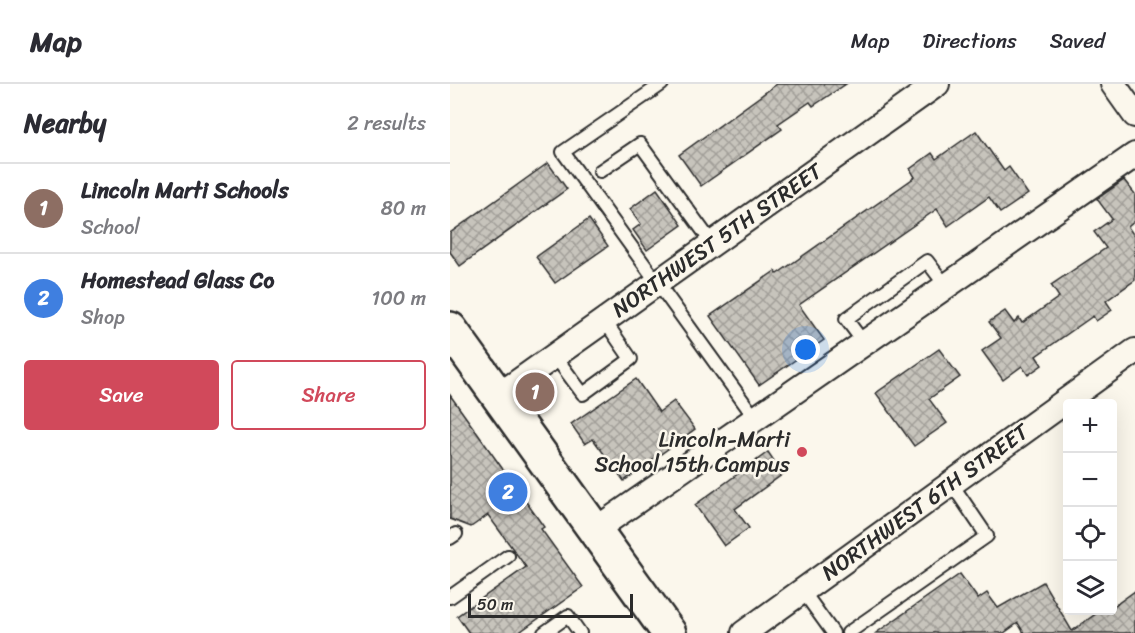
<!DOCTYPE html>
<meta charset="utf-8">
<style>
body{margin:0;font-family:Sriracha,sans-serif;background:#f2f2f3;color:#2b2b33}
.controls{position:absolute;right:18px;bottom:18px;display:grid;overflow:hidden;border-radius:6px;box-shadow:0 6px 24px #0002}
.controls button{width:54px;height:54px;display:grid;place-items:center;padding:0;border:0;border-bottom:2px solid #e1e1e2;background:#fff;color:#2b2b33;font:30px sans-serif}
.scale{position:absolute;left:18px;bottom:15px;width:165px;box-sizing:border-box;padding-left:6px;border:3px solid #2b2b2b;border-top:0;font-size:16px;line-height:21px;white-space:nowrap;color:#2b2b2b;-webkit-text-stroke:4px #fbf7ec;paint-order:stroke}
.you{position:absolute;left:356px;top:266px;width:21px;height:21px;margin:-15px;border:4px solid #fff;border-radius:50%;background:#1a73e8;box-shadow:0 0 0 9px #1a73e833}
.badge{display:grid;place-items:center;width:39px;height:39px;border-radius:50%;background:#d1495b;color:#fff;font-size:20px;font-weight:700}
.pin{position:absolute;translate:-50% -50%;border:3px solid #fff;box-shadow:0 2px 6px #0006}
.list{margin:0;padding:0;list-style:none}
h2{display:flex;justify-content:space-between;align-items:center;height:78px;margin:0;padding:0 24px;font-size:26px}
h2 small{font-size:20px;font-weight:400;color:#7c7c81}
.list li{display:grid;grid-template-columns:39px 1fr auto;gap:18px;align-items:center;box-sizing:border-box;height:90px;padding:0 24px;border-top:2px solid #e1e1e2}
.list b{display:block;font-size:22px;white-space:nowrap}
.list p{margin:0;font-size:20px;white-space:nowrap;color:#7c7c81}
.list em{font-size:20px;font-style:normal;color:#7c7c81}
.actions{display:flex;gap:12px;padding:18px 24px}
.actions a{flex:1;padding:14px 0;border:2px solid #d1495b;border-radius:6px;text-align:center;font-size:21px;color:#d1495b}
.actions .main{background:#d1495b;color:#fff}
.icon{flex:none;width:33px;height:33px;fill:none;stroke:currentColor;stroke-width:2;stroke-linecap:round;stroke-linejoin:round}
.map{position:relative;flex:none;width:685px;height:549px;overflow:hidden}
header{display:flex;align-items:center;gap:36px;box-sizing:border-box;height:84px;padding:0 30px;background:#fff;border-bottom:2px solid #e1e1e2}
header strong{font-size:28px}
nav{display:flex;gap:33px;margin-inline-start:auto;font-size:21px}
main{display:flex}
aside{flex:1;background:#fff}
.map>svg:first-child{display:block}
.building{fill:url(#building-cross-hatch);stroke:#2b2b2b;stroke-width:1.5}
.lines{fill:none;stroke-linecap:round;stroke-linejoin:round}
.service-casing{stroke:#2b2b2b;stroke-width:16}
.minor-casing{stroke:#2b2b2b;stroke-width:28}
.secondary-casing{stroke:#2b2b2b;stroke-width:38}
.service{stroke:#fbf7ec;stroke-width:12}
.minor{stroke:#fbf7ec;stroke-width:24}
.secondary{stroke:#fbf7ec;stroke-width:33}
.poi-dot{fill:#d1495b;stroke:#fbf7ec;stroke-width:2}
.labels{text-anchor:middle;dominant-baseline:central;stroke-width:5;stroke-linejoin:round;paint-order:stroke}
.street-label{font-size:22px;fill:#2b2b2b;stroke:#fbf7ec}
.poi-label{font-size:22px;fill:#2b2b2b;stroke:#fbf7ec;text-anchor:end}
</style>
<header>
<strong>Map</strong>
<nav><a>Map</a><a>Directions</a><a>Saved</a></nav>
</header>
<main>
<aside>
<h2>Nearby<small>2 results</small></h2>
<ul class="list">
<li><span class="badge" style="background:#8d6e63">1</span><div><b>Lincoln Marti Schools</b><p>School</p></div><em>80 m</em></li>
<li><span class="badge" style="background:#3f7fe0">2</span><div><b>Homestead Glass Co</b><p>Shop</p></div><em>100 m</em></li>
</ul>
<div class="actions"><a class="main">Save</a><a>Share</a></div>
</aside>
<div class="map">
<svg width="685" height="549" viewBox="0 0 685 549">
<defs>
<pattern id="building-cross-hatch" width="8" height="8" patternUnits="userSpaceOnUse" patternTransform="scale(1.5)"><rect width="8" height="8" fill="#c7c4bc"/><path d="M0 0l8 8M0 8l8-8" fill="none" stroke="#a29f99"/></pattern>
</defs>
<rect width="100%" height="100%" fill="#fbf7ec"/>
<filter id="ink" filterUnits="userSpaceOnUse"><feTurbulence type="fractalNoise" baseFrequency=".0167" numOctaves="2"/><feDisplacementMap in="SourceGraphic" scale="12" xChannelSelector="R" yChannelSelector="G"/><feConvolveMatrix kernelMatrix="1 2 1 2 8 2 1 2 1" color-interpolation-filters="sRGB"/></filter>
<g filter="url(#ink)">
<!-- building -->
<g class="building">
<polygon points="327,0 396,0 363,22 360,18 328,40 332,45 251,102 229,71"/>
<polygon points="526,47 554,87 559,83 578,110 550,129 539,113 498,142 487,125 349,221 374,256 309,301 260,232 325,187 327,190 465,93 460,85 482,69 486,75"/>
<polygon points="98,79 117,105 10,182 0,168 0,149"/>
<polygon points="674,96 685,110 685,137 678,143 685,153 685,196 656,217 662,226 646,237 643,232 586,272 592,281 578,291 572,282 553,296 532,267 551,254 539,238 555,227 564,239 569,234 572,239 609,213 601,201 656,164 644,148 662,135 647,115"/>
<polygon points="207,105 232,141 197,166 183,146 191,140 180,125"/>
<polygon points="139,135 158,162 105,199 86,173"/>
<polygon points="489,265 510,293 479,315 497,339 464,362 426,309"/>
<polygon points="186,295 209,328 224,317 245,345 174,397 143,355 135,360 121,340"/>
<polygon points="0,311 94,443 91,445 133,503 68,549 19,549 7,532 76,483 38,431 21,443 0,435"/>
<polygon points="318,368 333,390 285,425 299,444 274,462 245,421"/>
<polygon points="510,490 528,515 537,509 548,524 593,498 622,547 651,526 663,526 663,519 664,522 685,507 685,549 574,549 568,539 554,549 426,549"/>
</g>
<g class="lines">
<!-- service casing -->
<g class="service-casing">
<g id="service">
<polyline points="212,0 113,68 305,334"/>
<polyline points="150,87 190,60 262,159"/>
<polyline points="414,259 396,235 477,177 496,202"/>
<polyline points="104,271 133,310 181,275 154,236"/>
<polyline points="0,454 6,450"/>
<polyline points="352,506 383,549"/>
<polyline points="0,513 58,472"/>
<polyline points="94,549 118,532 130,549"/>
<polyline points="398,549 537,452 501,399"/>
</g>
</g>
<!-- minor casing -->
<g class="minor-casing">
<g id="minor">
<polyline points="663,0 685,31"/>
<polyline points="48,312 487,0"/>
<polyline points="145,446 685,71"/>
<polyline points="294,549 685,267"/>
</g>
</g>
<!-- secondary casing -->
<g class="secondary-casing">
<polyline id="secondary" points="0,245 219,549"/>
</g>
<!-- service -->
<use href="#service" class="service"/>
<!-- minor -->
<use href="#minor" class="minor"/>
<!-- secondary -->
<use href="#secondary" class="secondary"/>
</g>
</g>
<!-- markers -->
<circle class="poi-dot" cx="352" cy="368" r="6"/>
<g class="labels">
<!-- street labels -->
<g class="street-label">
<text transform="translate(267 156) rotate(-35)">NORTHWEST 5TH STREET</text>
<text transform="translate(475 418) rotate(-36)">NORTHWEST 6TH STREET</text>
</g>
<!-- poi labels -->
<g class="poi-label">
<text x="340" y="355">Lincoln-Marti<tspan x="340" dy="25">School 15th Campus</tspan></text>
</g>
</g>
</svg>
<div class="controls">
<button>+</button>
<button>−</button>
<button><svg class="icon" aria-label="locate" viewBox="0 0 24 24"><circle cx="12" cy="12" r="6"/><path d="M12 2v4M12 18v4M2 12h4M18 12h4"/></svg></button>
<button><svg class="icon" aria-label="layers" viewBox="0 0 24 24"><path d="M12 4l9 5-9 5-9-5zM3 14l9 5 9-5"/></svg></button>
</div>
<div class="scale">50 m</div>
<div class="you"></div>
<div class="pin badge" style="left:85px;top:308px;background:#8d6e63">1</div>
<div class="pin badge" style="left:58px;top:408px;background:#3f7fe0">2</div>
</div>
</main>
